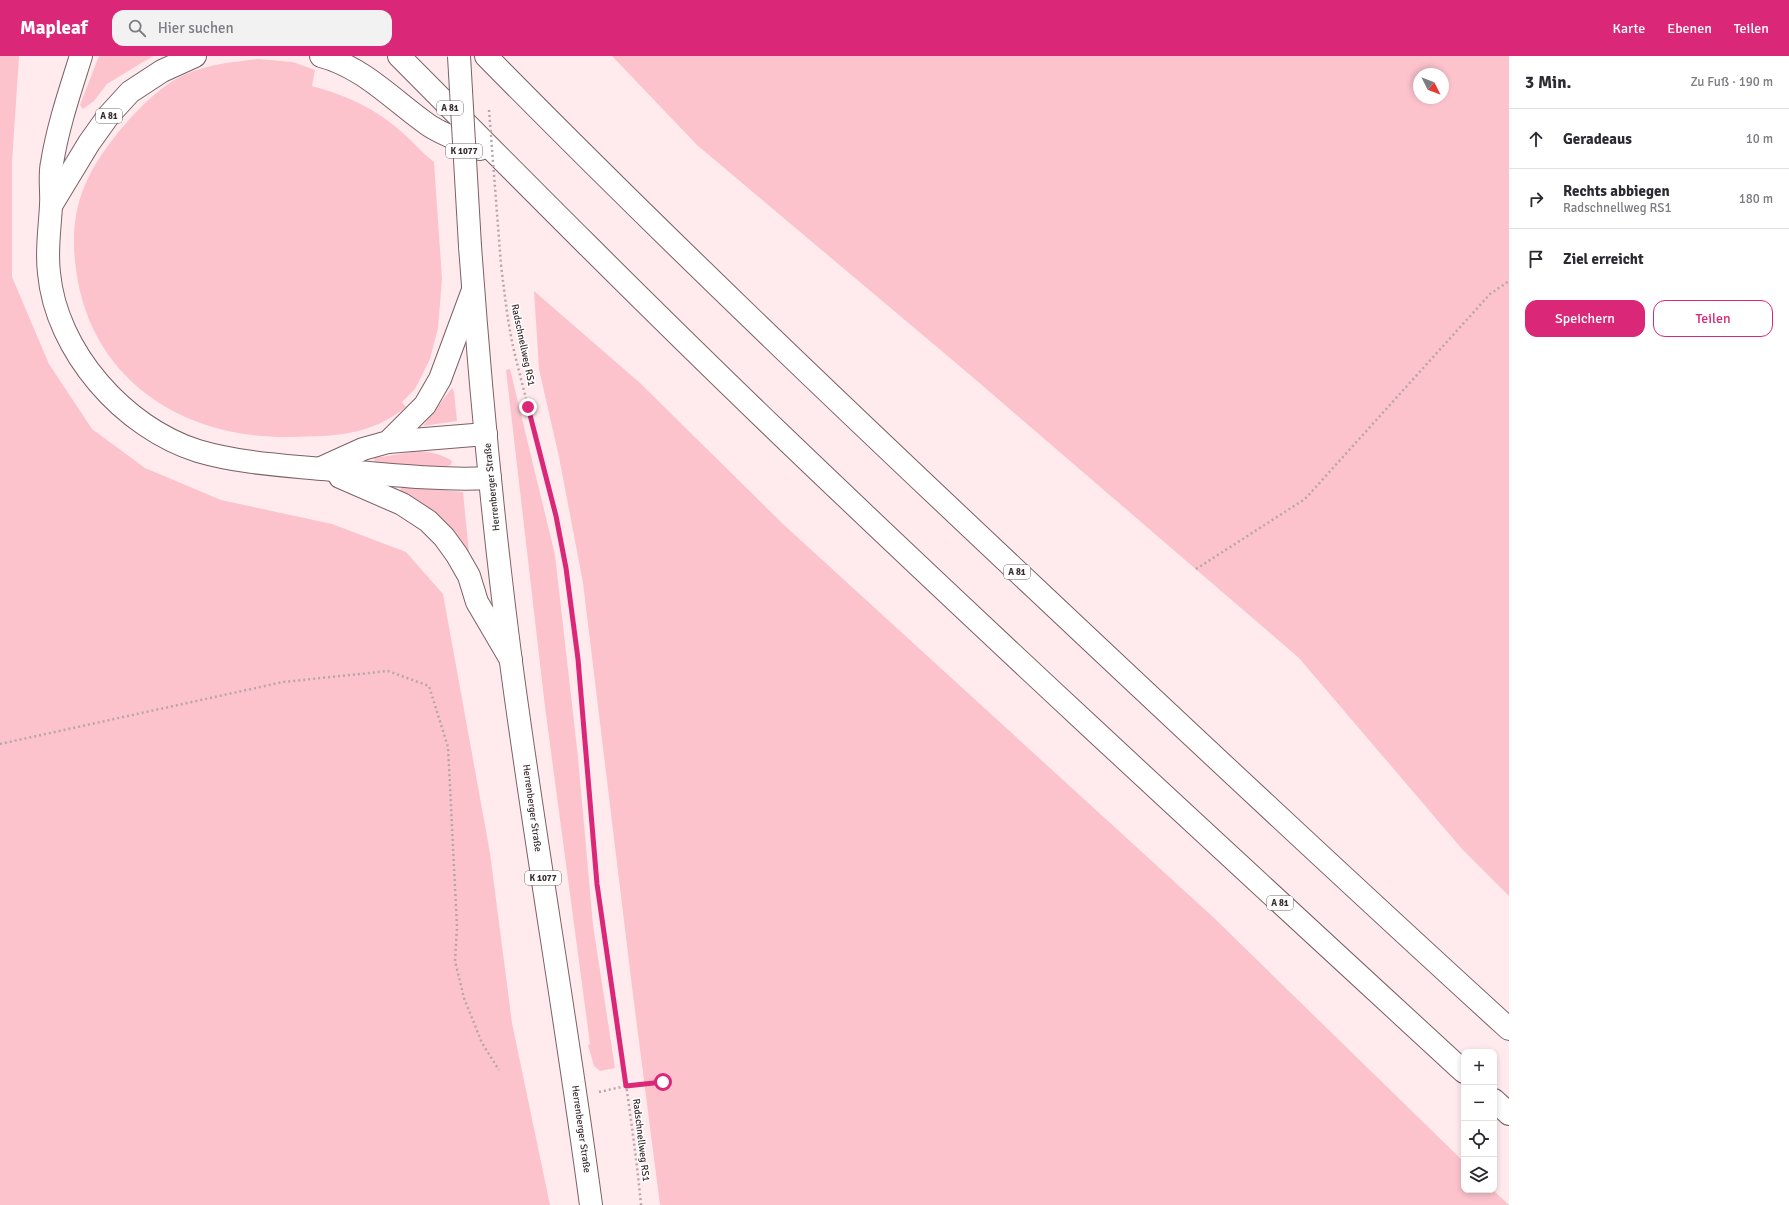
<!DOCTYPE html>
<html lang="de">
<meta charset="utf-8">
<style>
body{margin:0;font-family:Signika,sans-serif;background:#f2f2f3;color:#2b2b33}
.controls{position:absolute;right:12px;bottom:12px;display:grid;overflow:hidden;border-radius:8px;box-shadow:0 2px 6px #0003}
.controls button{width:36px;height:36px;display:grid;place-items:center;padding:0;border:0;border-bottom:1px solid #e1e1e2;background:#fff;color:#2b2b33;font:20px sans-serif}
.compass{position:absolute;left:1413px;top:12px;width:36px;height:36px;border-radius:50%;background:#fff;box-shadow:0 2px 6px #0003;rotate:132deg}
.stop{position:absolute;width:12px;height:12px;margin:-9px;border:3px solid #db2777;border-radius:50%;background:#fff}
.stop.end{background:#db2777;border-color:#fff;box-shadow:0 1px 4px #0008}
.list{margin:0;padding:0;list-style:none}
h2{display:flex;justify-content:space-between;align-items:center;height:52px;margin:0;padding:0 16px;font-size:17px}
h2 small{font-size:13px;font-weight:400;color:#7c7c81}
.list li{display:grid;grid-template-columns:26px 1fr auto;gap:12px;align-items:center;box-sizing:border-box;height:60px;padding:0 16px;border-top:1px solid #e1e1e2}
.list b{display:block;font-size:15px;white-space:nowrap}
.list p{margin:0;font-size:13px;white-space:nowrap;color:#7c7c81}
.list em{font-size:13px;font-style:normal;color:#7c7c81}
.actions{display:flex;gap:8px;padding:12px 16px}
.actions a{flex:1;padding:9px 0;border:1px solid #db2777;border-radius:12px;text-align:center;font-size:14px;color:#db2777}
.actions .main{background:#db2777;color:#fff}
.icon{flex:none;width:22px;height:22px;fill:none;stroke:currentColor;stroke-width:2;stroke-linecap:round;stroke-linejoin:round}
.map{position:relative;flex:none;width:1509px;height:1149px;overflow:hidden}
header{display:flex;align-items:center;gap:24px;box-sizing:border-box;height:56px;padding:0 20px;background:#db2777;color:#fff}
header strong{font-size:19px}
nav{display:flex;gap:22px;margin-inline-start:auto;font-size:14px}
.search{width:280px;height:36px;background:#f2f2f3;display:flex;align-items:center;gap:10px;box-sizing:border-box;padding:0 14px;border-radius:12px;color:#7c7c81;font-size:15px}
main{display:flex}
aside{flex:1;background:#fff}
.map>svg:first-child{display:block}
.green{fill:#fcc3cd;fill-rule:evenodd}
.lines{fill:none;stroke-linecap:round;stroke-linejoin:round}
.primary-casing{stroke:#7b6064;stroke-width:24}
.highway-casing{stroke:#7b6064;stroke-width:24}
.path{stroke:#b7a6a9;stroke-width:2.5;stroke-dasharray:2 3;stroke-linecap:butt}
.primary{stroke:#fff;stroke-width:22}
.highway{stroke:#fff;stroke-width:22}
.primary-bridge-casing{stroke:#7b6064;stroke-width:24;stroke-linecap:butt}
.path-bridge{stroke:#b7a6a9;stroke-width:2.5;stroke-dasharray:2 3;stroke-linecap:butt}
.primary-bridge{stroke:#fff;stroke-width:22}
.route{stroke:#db2777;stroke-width:5}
.labels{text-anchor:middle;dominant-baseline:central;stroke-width:3;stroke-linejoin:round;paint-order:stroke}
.shield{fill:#fff;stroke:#746b6d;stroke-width:1}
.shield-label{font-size:9px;font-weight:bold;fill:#382c2e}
.street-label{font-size:10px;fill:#382c2e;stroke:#fff}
</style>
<header>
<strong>Mapleaf</strong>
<div class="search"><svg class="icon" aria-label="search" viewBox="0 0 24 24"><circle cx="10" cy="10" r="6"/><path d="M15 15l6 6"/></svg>Hier suchen</div>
<nav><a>Karte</a><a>Ebenen</a><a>Teilen</a></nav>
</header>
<main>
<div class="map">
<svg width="1509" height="1149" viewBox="0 0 1509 1149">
<rect width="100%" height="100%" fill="#ffebee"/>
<!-- green -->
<g class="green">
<polygon points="0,0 19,0 12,107 12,221 49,308 92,373 145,412 221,444 332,468 406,496 443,538 490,797 512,967 550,1149 0,1149"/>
<polygon points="99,0 153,0 107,28 94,45 83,53 80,49"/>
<path d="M 612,0 L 1509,0 L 1509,840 L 1462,793 L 1299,602 L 969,318 L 697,89 ZM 1419,18 L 1443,18 L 1443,42 L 1419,42 Z"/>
<path d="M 258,3 L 293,6 L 315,14 L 312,30 C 344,39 371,50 397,72 C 410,82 421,96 434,106 L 442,223 L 438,272 L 430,303 L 415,333 L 402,346 L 406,351 C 370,380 335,380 291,381 C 189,383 98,330 78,226 C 67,165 78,126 117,78 C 135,56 159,30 186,18 C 210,8 233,6 258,3 Z"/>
<polygon points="534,235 640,327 784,469 1213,861 1464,1106 1464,1134 1493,1134 1509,1149 660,1149 633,939 583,527 559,401 539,313"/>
<polygon points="510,313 555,499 578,701 593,869 615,1012 600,1015 594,1010 588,989 590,988 545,651 506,314"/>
<polygon points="452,332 454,336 457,365 423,370"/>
<path d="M 419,395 C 431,396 441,398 452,405 L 451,409 L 439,413 L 375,409 L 374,402 Z"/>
<polygon points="405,430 463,436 469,497 400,435 401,432"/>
</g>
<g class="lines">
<!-- primary casing -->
<g class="primary-casing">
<path id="primary" d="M 470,190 C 480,329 493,468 511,606 C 535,787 567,968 591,1149"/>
</g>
<!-- highway casing -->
<g class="highway-casing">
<g id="highway">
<path d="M 81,0 C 70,35 58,70 52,107 C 49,120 52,135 51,149 C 50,172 46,194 49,217 C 56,295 124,372 198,395 C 239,407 280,409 322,413 C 378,417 434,425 490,422"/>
<path d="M 321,0 C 363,11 393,44 427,68 C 442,79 463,85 480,93"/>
<path d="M 399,0 C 524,126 649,252 777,375 C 1003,592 1234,804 1464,1016"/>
<path d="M 486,0 C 665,182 850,358 1036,533 C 1193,681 1350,828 1509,973"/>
<polyline points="52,148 89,87 109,59 130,36 162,15 195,0"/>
<polyline points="388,386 486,378"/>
<polyline points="321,412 363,393 388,386 425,349 440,323 473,234"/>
<polyline points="340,421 402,448 428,465 444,481 457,499 469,520 477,546 511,604"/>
<polyline points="1494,1044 1509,1058"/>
</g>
</g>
<!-- path -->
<g class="path">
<path d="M 501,209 C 505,240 508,272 516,303 C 533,373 555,441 566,513 C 582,618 585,725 598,831 C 610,938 631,1043 641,1149"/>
<polyline points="1196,513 1305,443 1490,238 1509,225"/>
<polyline points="0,688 283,626 388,615 429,630 448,691 457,871 455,905 464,942 482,987 499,1014"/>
<polyline points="599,1036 626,1030 663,1026"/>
</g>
<!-- primary -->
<use href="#primary" class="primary"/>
<!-- highway -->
<use href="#highway" class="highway"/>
<!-- primary-bridge casing -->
<g class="primary-bridge-casing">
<polyline id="primary-bridge" points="459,0 470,190"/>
</g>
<!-- path-bridge -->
<polyline class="path-bridge" points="489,54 501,209"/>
<!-- primary-bridge -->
<use href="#primary-bridge" class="primary-bridge"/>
</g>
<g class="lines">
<!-- route -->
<polyline class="route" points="528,351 556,460 566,512 578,603 597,828 626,1030 663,1026"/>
</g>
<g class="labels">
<!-- shield labels -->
<g class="shield">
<rect x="437" y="45" width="26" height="14" rx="3"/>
<rect x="96" y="53" width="26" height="14" rx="3"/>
<rect x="446" y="88" width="36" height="14" rx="3"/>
<rect x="1004" y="509" width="26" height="14" rx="3"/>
<rect x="525" y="815" width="36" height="14" rx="3"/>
<rect x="1267" y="840" width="26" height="14" rx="3"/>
</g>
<g class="shield-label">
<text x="450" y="52">A 81</text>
<text x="109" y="60">A 81</text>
<text x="464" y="95">K 1077</text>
<text x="1017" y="516">A 81</text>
<text x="543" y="822">K 1077</text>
<text x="1280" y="847">A 81</text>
</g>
<!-- street labels -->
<g class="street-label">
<text transform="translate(523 289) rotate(78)">Radschnellweg RS1</text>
<text transform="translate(492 431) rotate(-96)">Herrenberger Straße</text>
<text transform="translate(532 752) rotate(82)">Herrenberger Straße</text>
<text transform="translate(581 1073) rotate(82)">Herrenberger Straße</text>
<text transform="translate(641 1084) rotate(83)">Radschnellweg RS1</text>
</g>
</g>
</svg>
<div class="controls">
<button>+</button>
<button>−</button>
<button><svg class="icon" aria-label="locate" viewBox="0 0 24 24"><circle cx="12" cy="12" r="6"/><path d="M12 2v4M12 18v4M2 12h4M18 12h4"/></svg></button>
<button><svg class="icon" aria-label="layers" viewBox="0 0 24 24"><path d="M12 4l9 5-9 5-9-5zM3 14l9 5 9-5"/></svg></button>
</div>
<svg class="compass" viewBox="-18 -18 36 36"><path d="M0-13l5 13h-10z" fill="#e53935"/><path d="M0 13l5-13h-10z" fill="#7c7c81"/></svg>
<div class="stop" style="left:663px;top:1026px"></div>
<div class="stop end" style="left:528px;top:351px"></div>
</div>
<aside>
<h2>3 Min.<small>Zu Fuß · 190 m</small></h2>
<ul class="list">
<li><svg class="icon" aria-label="ahead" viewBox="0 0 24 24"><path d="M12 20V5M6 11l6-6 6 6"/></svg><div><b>Geradeaus</b></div><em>10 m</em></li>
<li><svg class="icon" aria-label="right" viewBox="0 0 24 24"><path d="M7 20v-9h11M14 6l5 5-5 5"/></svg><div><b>Rechts abbiegen</b><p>Radschnellweg RS1</p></div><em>180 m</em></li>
<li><svg class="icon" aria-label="arrive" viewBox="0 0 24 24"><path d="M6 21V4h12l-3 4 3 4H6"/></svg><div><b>Ziel erreicht</b></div></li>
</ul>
<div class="actions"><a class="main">Speichern</a><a>Teilen</a></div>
</aside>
</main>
